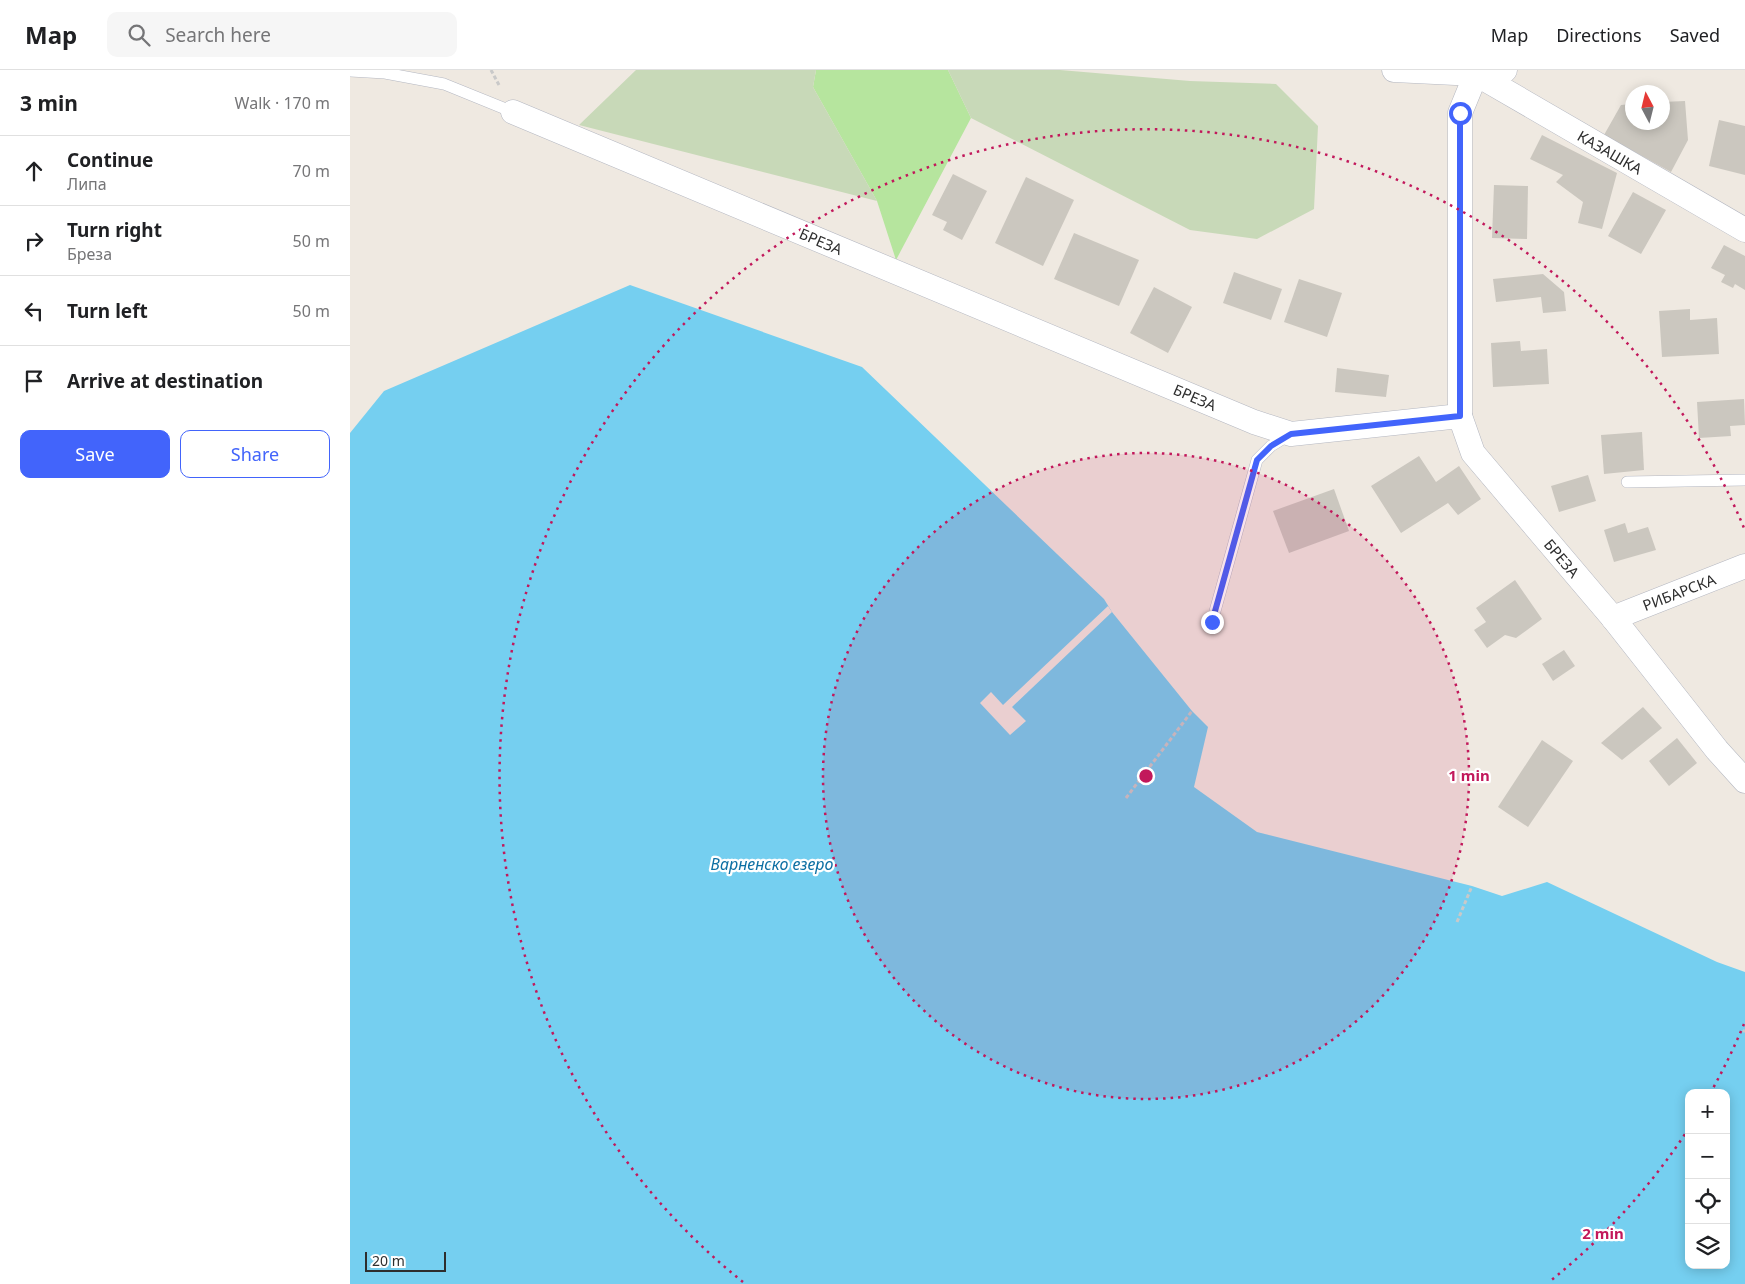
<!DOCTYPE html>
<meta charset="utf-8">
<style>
body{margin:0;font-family:"Noto Sans",sans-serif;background:#f6f6f6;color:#202124}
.controls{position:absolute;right:15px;bottom:15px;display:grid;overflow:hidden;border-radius:10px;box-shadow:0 2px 12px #0003}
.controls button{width:45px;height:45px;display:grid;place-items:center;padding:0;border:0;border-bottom:1px solid #e0e0e0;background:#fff;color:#202124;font:25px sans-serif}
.compass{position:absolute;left:1275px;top:15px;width:45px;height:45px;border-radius:50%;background:#fff;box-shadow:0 2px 12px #0003;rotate:353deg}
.scale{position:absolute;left:15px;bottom:12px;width:81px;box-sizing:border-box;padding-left:5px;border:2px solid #2e2e2e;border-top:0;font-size:14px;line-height:18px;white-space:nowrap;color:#2e2e2e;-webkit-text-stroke:4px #fff;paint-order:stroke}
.stop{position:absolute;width:15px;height:15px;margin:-11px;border:4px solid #4264fb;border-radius:50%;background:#fff}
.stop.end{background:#4264fb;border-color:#fff;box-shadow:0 1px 5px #0008}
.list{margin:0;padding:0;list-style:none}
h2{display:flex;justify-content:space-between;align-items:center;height:65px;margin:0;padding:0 20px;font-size:21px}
h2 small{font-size:16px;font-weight:400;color:#757577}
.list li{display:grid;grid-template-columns:32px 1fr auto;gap:15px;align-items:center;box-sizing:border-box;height:70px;padding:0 20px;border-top:1px solid #e0e0e0}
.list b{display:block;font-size:19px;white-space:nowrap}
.list p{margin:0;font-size:16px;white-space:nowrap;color:#757577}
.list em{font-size:16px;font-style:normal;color:#757577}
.actions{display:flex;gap:10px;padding:15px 20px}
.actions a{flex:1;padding:11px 0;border:1px solid #4264fb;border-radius:10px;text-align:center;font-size:18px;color:#4264fb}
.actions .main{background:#4264fb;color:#fff}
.icon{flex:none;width:28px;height:28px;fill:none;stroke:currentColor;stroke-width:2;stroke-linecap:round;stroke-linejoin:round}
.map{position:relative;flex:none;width:1395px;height:1214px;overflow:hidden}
header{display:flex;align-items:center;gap:30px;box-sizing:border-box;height:70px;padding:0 25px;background:#fff;border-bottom:1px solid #e0e0e0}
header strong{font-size:24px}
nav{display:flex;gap:28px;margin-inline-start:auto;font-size:18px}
.search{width:350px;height:45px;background:#f6f6f6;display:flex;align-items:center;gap:12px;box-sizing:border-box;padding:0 18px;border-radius:10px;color:#757577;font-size:19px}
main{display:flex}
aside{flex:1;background:#fff}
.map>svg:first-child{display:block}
.green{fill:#b6e59e}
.cemetery{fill:#c8d9b8}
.water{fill:#75cff0;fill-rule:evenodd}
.pier{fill:#efe9e1}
.building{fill:#cbc7bf}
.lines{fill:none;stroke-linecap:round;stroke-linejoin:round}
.lane-casing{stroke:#b4b7c1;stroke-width:12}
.street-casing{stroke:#b4b7c1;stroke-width:25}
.path{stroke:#c9c9c9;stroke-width:3;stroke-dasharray:4 2.5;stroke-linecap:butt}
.lane{stroke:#fff;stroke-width:11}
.street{stroke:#fff;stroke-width:24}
.route{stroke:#4264fb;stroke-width:6}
.ring{fill:none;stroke:#c2185b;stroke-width:2.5;stroke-dasharray:2.5 5}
.labels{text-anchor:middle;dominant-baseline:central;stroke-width:4.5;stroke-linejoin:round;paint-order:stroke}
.street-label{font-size:15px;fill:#2e2e2e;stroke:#fff}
.water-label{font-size:16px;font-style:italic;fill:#0d6fa3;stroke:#fff}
.centre{fill:#c2185b;stroke:#fff;stroke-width:2.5}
.ring-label{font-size:15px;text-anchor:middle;font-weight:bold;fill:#c2185b;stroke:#fff;stroke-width:4.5;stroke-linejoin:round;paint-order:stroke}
</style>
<header>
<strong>Map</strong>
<div class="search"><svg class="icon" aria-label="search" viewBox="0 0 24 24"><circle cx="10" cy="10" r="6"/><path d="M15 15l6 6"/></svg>Search here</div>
<nav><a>Map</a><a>Directions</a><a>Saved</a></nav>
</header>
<main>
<aside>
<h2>3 min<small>Walk · 170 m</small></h2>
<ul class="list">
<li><svg class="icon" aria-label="ahead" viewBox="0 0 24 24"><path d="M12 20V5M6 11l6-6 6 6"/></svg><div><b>Continue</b><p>Липа</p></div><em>70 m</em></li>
<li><svg class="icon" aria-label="right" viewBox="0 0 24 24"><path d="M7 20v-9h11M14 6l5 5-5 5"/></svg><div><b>Turn right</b><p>Бреза</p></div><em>50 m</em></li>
<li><svg class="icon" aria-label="left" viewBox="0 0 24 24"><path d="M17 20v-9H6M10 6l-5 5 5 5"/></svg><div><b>Turn left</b></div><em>50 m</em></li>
<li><svg class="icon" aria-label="arrive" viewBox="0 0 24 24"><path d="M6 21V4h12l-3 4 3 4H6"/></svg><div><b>Arrive at destination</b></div></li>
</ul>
<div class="actions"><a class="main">Save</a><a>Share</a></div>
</aside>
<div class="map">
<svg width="1395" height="1214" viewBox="0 0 1395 1214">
<rect width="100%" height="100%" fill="#efe9e1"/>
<!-- green -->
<polygon class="green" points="466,0 598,0 621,48 546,190 527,131 463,17"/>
<!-- cemetery -->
<g class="cemetery">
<polygon points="286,0 466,0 463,17 527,131 229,55"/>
<polygon points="598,0 710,0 840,11 926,14 968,56 964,139 907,169 840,160 621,48"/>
</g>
<!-- water -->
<path class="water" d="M 280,215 L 512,297 L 754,529 L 762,542 L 842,641 L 858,657 L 844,717 L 907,762 L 1122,816 L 1152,826 L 1197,812 L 1367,892 L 1395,902 L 1395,1214 L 0,1214 L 0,363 L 34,321 ZM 1339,1023 L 1376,1023 L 1376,1195 L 1339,1195 Z"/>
<!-- pier -->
<polygon class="pier" points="758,536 762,542 662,637 676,651 660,665 630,633 641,622 653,635"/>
<!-- building -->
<g class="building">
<polygon points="1335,31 1338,70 1321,102 1254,65 1271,35 1282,34 1282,52 1312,52 1312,32"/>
<polygon points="1369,50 1395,56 1395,105 1359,96"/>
<polygon points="1192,65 1267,103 1252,159 1228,153 1233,132 1206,112 1213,105 1180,89"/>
<polygon points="603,104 637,121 612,170 593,160 597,152 582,145"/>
<polygon points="676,107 724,130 693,196 645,173"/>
<polygon points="1144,115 1178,116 1177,169 1142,168"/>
<polygon points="1283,122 1316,140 1291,184 1258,166"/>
<polygon points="724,163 789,190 769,236 704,209"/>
<polygon points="1374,175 1395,186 1395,220 1385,214 1383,218 1371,212 1375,205 1361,198"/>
<polygon points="884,202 932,219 921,250 873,233"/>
<polygon points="1193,204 1214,222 1216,241 1193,243 1191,227 1146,232 1143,209"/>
<polygon points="949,209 992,223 977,267 934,252"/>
<polygon points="804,217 842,237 818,283 780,263"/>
<polygon points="1340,239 1340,250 1367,248 1369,284 1312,287 1309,241"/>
<polygon points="1170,271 1171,281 1197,279 1199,314 1143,317 1141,273"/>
<polygon points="987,298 1039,305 1036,327 985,322"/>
<polygon points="1394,329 1395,355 1380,356 1381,366 1349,368 1347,332"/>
<polygon points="1292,362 1294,400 1254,404 1251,365"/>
<polygon points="1069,386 1086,412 1109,396 1131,429 1108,445 1098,433 1051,463 1021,416"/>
<polygon points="1238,405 1246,431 1209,442 1201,416"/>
<polygon points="984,419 999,461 939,483 923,441"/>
<polygon points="1275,453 1278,463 1298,457 1306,480 1264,492 1254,460"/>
<polygon points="1165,510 1192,549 1166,568 1155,565 1137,578 1124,560 1136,552 1126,538"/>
<polygon points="1214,580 1225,596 1203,611 1192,594"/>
<polygon points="1293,637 1312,658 1272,690 1251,673"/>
<polygon points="1327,668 1347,693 1319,716 1299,691"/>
<polygon points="1192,670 1223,691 1178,757 1148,737"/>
</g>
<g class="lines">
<!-- lane casing -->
<g class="lane-casing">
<g id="lane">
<polyline points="0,1 35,3 94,14 163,42"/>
<polyline points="1277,412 1395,410"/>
<polyline points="862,552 907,390 921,376 939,365"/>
</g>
</g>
<!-- street casing -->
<g class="street-casing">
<g id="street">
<polyline points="1044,0 1126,4 1155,0"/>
<polyline points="163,42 904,352 941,364 1110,346 1123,383 1263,548 1367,680 1395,711"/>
<polyline points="1110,346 1110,43 1126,4 1395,160"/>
<polyline points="1263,548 1395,496"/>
</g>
</g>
<!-- path -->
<g class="path">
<polyline points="141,0 149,15"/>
<polyline points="776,728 842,641"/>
<polyline points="1107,852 1122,816"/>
<polyline points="1393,962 1395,960"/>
</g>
<!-- lane -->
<use href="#lane" class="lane"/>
<!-- street -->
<use href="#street" class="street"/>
</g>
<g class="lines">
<!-- route -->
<polyline class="route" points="862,552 907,390 921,376 941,364 1110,346 1110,43"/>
</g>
<!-- distance rings -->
<circle cx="796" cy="706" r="323" fill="#c2185b" fill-opacity=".12"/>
<g class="ring">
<circle cx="796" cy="706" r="323"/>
<path d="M1394 954A647 647 0 0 1 1362 1020M1339 1058A647 647 0 0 1 1199 1212M393 1212A647 647 0 1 1 1394 458"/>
</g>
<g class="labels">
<!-- street labels -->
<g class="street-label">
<text transform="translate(1260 82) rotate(30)">КАЗАШКА</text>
<text transform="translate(471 171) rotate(23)">БРЕЗА</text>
<text transform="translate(845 327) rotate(23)">БРЕЗА</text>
<text transform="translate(1212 488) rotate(50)">БРЕЗА</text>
<text transform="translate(1329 522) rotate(-21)">РИБАРСКА</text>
</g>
<!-- water labels -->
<g class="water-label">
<text x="422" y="794">Варненско езеро</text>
</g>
</g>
<circle cx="796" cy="706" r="8" class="centre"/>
<g class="ring-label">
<text x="1119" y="711">1 min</text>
<text x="1253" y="1169">2 min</text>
</g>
</svg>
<div class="controls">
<button>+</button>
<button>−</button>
<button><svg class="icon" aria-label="locate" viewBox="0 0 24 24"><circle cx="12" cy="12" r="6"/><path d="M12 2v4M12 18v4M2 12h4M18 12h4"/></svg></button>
<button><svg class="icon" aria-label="layers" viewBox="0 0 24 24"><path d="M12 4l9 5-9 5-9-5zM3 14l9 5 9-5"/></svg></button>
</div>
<svg class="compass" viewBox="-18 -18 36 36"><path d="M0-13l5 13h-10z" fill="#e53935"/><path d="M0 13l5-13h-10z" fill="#757577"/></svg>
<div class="scale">20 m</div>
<div class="stop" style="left:1110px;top:43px"></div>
<div class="stop end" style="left:862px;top:552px"></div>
</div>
</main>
